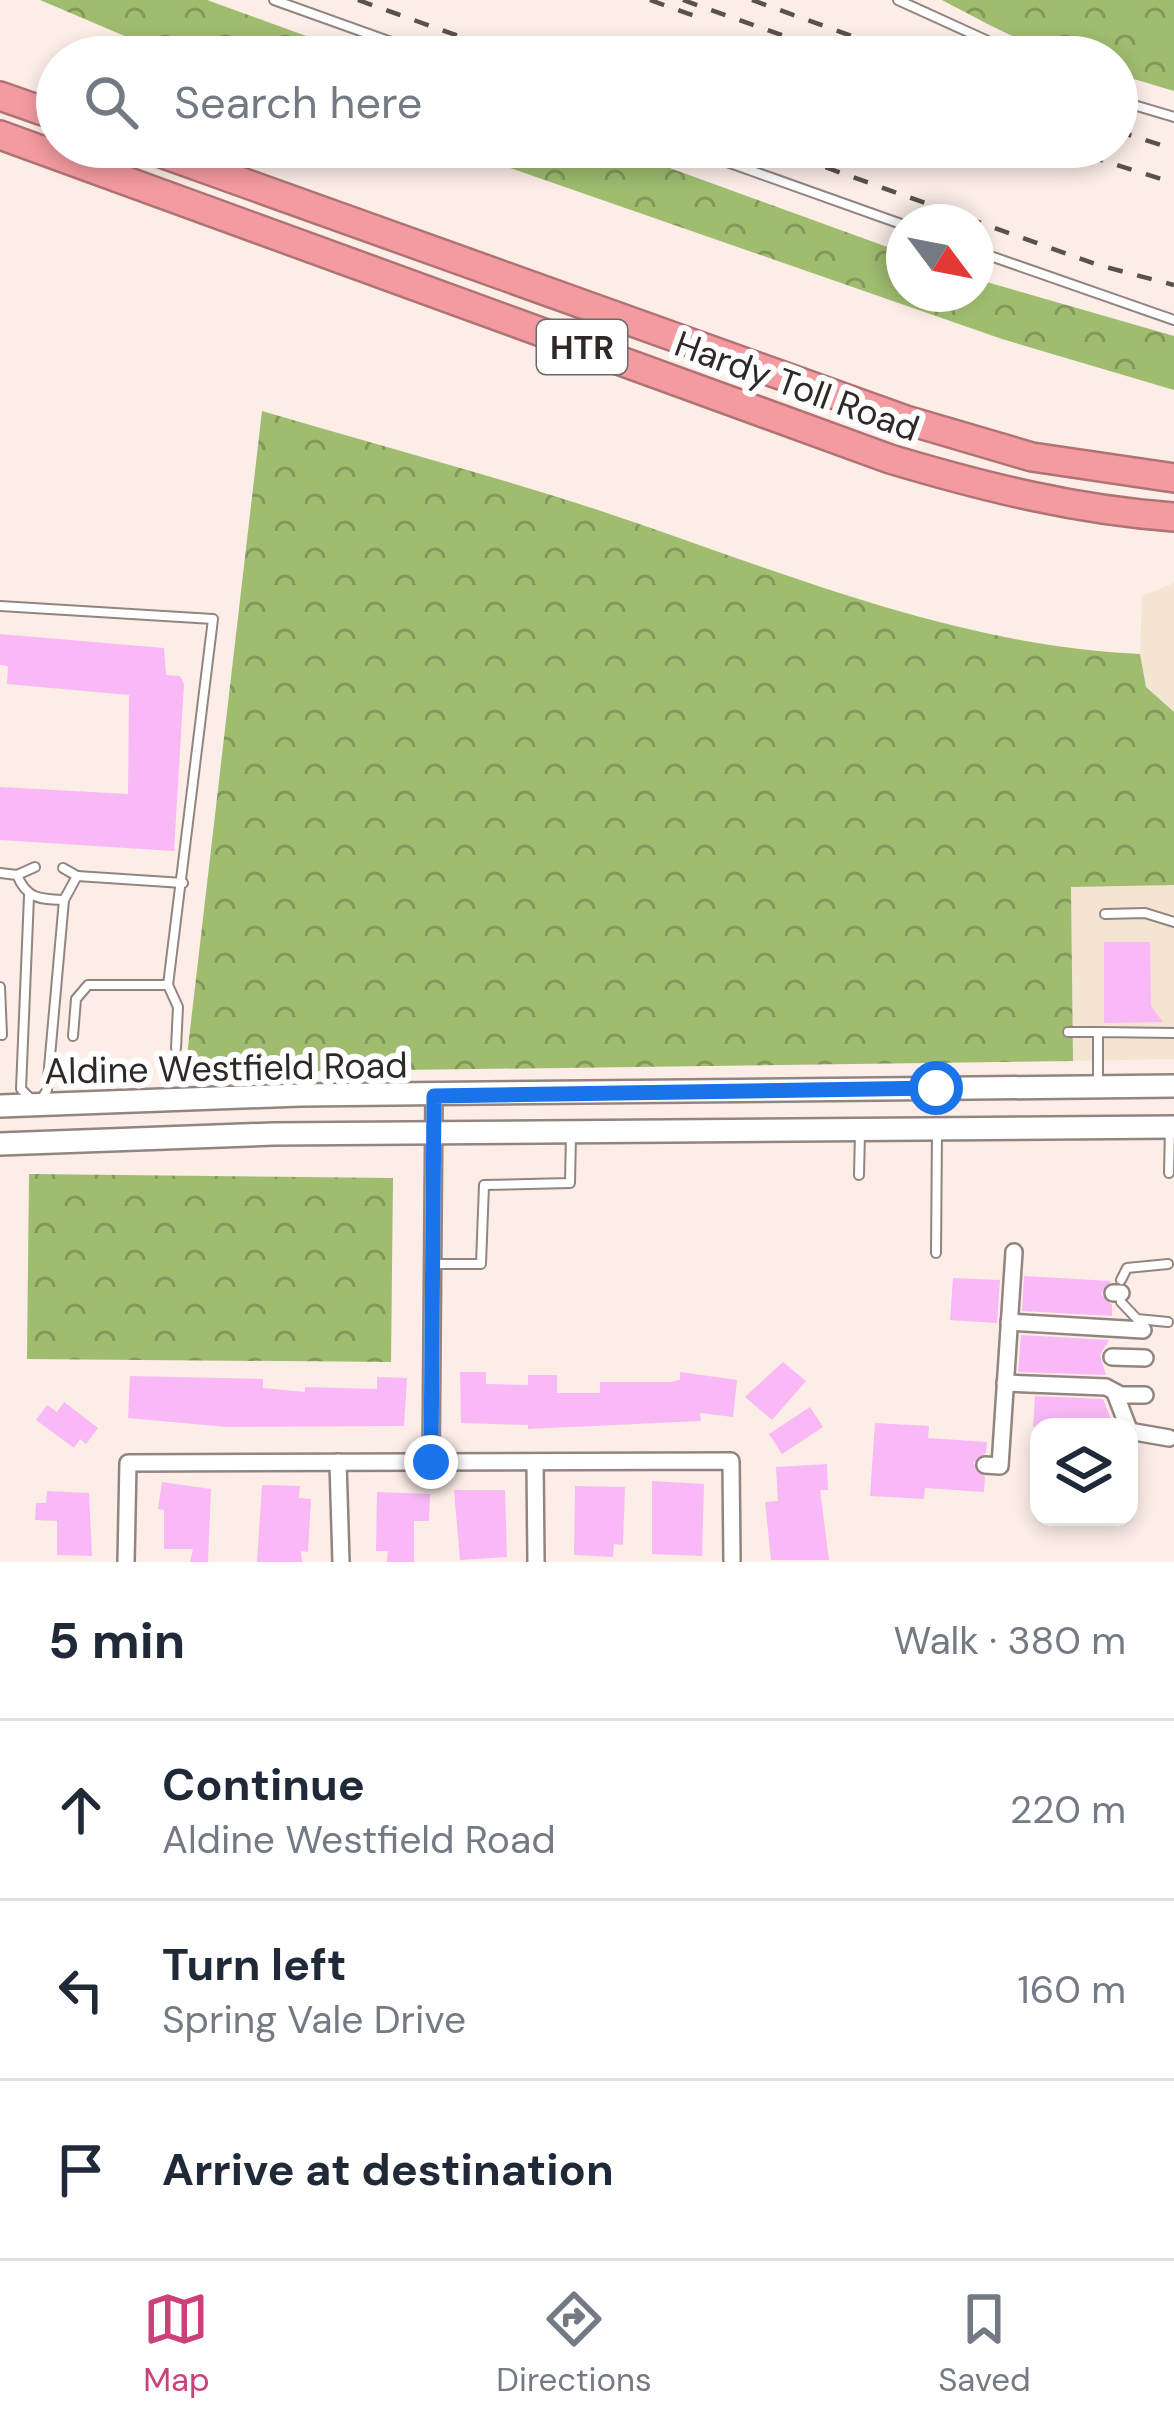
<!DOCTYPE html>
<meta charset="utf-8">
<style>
body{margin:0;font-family:"DM Sans",sans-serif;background:#f6f6f7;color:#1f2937}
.controls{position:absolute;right:36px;bottom:36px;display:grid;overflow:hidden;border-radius:24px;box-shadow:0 6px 18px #0003}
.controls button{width:108px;height:108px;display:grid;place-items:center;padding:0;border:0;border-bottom:3px solid #e0e1e3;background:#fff;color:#1f2937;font:60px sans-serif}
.compass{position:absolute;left:886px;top:204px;width:108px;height:108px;border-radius:50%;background:#fff;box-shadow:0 6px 18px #0003;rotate:122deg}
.stop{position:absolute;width:36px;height:36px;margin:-27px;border:9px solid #1a73e8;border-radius:50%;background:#fff}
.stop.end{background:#1a73e8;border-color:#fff;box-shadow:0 3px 12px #0008}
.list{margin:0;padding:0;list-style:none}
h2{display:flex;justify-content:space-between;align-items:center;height:156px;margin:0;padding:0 48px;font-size:51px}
h2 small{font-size:39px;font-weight:400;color:#747a83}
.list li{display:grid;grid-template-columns:78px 1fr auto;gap:36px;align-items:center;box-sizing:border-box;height:180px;padding:0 48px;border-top:3px solid #e0e1e3}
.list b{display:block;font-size:45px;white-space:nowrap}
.list p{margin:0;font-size:39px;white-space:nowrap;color:#747a83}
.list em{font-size:39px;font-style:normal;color:#747a83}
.icon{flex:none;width:66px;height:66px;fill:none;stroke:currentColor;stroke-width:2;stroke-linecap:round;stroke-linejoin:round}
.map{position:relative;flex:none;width:1174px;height:1562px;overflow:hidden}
.search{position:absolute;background:#fff;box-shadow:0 6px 18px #0003;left:36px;right:36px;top:36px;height:132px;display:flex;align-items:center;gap:30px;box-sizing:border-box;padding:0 42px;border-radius:66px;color:#747a83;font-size:45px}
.sheet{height:696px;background:#fff}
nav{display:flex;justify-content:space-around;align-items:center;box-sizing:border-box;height:168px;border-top:3px solid #e0e1e3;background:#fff;font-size:33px;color:#747a83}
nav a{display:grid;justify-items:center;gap:6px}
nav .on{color:#cb417a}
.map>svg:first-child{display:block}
.commercial{fill:#f4e4d2}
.forest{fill:url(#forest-crowns)}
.building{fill:#f8b9f6}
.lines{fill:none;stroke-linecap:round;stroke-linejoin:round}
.lane-casing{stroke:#928580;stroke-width:12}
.street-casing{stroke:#928580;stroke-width:20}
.secondary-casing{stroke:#928580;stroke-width:26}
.highway-casing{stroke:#af7376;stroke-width:32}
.lane{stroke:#fff;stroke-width:8}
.street{stroke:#fff;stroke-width:15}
.secondary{stroke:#fff;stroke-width:21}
.highway{stroke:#f49ba0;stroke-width:27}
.rail{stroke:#58514e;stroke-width:4.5;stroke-dasharray:15 15;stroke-linecap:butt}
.route{stroke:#1a73e8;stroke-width:15}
.labels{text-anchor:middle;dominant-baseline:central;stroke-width:12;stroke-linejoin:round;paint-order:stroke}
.shield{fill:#fefefe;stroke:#6c6968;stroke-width:3}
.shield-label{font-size:33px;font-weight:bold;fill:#2e2927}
.street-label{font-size:36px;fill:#2e2927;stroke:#fefefe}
</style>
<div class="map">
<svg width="1174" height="1562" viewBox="0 0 1174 1562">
<defs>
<pattern id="forest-crowns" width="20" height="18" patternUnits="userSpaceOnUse" patternTransform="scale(3)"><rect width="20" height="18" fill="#9fbc6f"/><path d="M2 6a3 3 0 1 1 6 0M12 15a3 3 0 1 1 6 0" fill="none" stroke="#82995b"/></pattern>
</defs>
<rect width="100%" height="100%" fill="#fcede7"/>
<!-- commercial -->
<g class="commercial">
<polygon points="1174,583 1174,712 1146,687 1140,654 1142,596"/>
<polygon points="1174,885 1174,1059 1073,1061 1071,887"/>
</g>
<!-- forest -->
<g class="forest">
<polygon points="40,0 207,0 364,57 174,57"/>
<path d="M 942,0 L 1174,0 L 1174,91 L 1117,74 L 1117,57 C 1041,57 1007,34 942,0 Z"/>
<polygon points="450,147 612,147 904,253 904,294 976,294 976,279 1174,336 1174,390 1002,339"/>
<path d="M 262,411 C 373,444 485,473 595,509 C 773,568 951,646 1140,654 L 1146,687 L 1174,712 L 1174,885 L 1071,887 L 1073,1061 L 185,1073 Z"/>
<polygon points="29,1174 393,1178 391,1362 27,1359"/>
</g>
<!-- building -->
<g class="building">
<polygon points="0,634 164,648 166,675 180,676 184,684 174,851 0,840 0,787 128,794 129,695 7,684 8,666 0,665"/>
<polygon points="1104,942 1150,942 1151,1006 1163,1022 1104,1023"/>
<polygon points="1024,1276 1111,1281 1101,1294 1112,1305 1112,1316 1022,1311"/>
<polygon points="953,1278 1000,1280 997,1323 950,1320"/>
<polygon points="1021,1335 1109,1340 1100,1355 1106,1375 1018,1372"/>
<polygon points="783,1362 806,1381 772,1420 745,1397"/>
<polygon points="460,1372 486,1372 486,1384 528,1385 528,1375 557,1375 557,1393 600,1393 600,1382 670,1382 680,1380 680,1372 737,1380 733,1417 700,1413 701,1421 528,1429 528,1425 461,1423"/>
<polygon points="130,1376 263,1379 263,1388 305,1392 305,1387 377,1389 377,1377 407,1378 404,1426 227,1427 128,1418"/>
<polygon points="1035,1396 1103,1399 1114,1427 1033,1427"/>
<polygon points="64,1402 98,1428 86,1444 80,1439 74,1448 36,1420 47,1405 57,1412"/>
<polygon points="810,1407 823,1427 782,1454 769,1434"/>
<polygon points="875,1423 929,1426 928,1438 987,1442 986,1453 973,1463 985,1477 984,1492 925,1488 924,1499 870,1496"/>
<polygon points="827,1464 828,1490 820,1490 829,1560 771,1560 765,1502 778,1501 776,1467"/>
<polygon points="652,1481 704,1484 702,1556 652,1554"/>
<polygon points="162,1482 211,1489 208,1562 190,1562 193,1549 164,1549 164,1510 158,1509"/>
<polygon points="262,1485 300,1486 299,1498 311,1499 308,1552 301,1551 302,1562 257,1562"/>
<polygon points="575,1486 625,1487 623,1545 614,1544 613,1557 574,1555"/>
<polygon points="454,1490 505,1490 507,1557 460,1560"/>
<polygon points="47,1491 89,1493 92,1556 57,1555 57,1521 35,1520 36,1503 46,1503"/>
<polygon points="377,1492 430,1494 429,1521 414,1521 414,1562 387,1562 388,1551 376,1551"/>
</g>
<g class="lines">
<!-- lane casing -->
<g class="lane-casing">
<g id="lane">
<polyline points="274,0 433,57"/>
<polyline points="898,0 1023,57"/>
<polyline points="1117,100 1174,117"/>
<polyline points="685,147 904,225"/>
<polyline points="976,251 1174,320"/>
<polyline points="0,606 213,619 168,985 178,1007 176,1048"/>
<path d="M 35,867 L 17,875 C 27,899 39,899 64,900 L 77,876 L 63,868"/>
<polyline points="0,873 17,875"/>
<polyline points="77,876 183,883"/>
<polyline points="29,896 21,1089 31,1099"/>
<polyline points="1105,914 1145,913 1174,922"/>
<polyline points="0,987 2,1035"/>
<polyline points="1068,1032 1098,1032"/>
<polyline points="73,1036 76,999 88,985 168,985"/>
<polyline points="1098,1085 1098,1032 1174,1033"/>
<polyline points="41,1100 47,1090 64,900"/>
<polyline points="1169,1173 1170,1129"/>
<polyline points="859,1175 860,1132"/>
<polyline points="936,1253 937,1130"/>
<polyline points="435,1264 481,1264 484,1185 570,1183 571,1134"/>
<polyline points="1121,1280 1127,1268 1168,1264"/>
<polyline points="1121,1302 1137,1319 1168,1322"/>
</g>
</g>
<!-- street casing -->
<g class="street-casing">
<g id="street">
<polyline points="1113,1293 1121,1293"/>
<polyline points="1009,1322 1143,1330"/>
<polyline points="1112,1357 1145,1358"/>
<polyline points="1005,1383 1106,1387 1121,1395 1145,1395"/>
<polyline points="1115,1393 1128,1427"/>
<polyline points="1129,1431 1169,1438"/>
<polyline points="338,1462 341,1562"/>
<polyline points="431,1462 434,1096"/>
<polyline points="535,1462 536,1562"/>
<polyline points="985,1465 1000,1466 1014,1252"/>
<polyline points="126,1562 128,1463 731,1461 732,1562"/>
</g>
</g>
<!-- secondary casing -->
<g class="secondary-casing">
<g id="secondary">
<polyline points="0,1106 300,1095 1174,1086"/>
<polyline points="0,1144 273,1134 1174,1127"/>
</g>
</g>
<!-- highway casing -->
<g class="highway-casing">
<g id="highway">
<polyline points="0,96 57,116"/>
<path d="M 0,135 L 890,459 C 984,487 1076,510 1174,517"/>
<polyline points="144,147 906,420 1032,457 1174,478"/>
</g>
</g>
<!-- lane -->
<use href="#lane" class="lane"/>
<!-- street -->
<use href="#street" class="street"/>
<!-- secondary -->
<use href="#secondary" class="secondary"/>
<!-- highway -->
<use href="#highway" class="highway"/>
<!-- rail -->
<g class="rail">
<polyline points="358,0 517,57"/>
<polyline points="650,0 695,16"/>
<polyline points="683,0 843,57"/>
<polyline points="752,0 910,57"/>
<polyline points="1117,131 1174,149"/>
<polyline points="769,147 1098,265 1174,285"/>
<polyline points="1060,147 1174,183"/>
</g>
</g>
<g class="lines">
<!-- route -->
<polyline class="route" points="431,1462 434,1096 936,1088"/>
</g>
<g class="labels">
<!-- shield labels -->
<rect class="shield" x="537" y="320" width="90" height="54" rx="9"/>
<g class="shield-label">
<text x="582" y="347">HTR</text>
</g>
<!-- street labels -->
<g class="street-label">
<text transform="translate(797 386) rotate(20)">Hardy Toll Road</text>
<text transform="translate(226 1068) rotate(-1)">Aldine Westfield Road</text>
</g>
</g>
</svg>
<div class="controls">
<button><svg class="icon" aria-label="layers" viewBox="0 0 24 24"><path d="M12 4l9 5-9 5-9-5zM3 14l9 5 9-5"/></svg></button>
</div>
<svg class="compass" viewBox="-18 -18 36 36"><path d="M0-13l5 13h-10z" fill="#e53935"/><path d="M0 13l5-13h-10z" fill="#747a83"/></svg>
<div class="stop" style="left:936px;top:1088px"></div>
<div class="stop end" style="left:431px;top:1462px"></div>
<div class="search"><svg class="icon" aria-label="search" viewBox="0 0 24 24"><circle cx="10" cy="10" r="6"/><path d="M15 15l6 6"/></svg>Search here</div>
</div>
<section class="sheet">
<h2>5 min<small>Walk · 380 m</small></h2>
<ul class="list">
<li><svg class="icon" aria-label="ahead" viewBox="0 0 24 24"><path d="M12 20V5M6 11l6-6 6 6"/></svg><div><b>Continue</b><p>Aldine Westfield Road</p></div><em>220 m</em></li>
<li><svg class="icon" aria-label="left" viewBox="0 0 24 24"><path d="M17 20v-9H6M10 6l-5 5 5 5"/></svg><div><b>Turn left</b><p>Spring Vale Drive</p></div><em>160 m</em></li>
<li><svg class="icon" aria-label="arrive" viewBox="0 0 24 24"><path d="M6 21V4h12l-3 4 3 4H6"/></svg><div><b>Arrive at destination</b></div></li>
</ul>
</section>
<nav>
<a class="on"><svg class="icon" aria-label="map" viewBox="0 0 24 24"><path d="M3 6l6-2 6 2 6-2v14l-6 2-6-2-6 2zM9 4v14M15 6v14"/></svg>Map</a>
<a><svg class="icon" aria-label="directions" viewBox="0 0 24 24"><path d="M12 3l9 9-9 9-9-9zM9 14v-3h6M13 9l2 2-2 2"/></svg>Directions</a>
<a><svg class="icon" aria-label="saved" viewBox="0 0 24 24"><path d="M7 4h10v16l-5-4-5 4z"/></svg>Saved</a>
</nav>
